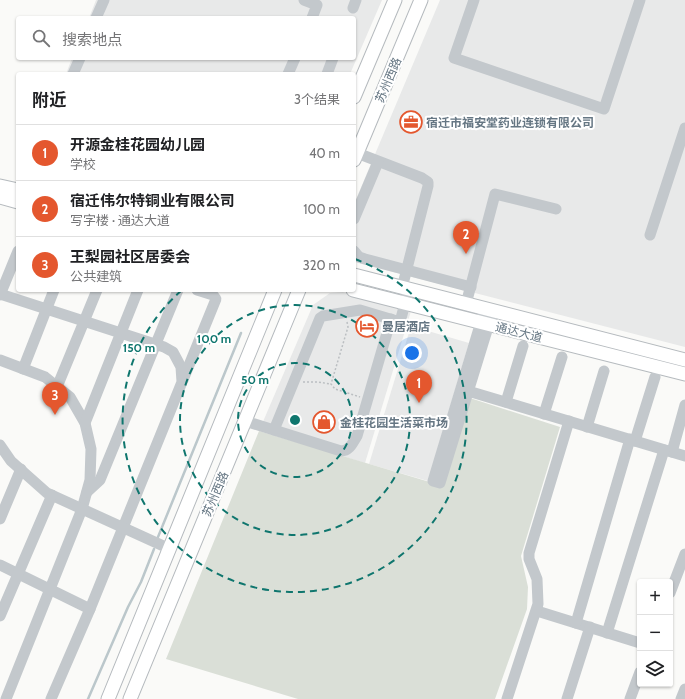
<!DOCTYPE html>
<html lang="zh">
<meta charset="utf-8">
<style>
body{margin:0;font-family:Cabin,"Noto Sans SC",sans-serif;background:#f6f6f6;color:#202124}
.controls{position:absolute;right:12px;bottom:12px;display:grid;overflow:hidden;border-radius:4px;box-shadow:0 1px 3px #0004}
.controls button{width:36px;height:36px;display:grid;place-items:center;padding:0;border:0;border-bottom:1px solid #e0e0e0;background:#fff;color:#202124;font:20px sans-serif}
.you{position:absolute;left:412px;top:353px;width:14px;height:14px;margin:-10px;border:3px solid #fff;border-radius:50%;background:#1a73e8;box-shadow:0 0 0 6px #1a73e833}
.badge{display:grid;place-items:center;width:26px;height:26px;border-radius:50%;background:#e4572e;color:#fff;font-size:13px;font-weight:700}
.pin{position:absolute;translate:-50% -33px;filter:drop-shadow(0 1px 2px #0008)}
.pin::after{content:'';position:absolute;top:21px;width:14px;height:12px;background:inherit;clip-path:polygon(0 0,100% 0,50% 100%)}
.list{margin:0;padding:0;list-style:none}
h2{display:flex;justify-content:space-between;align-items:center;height:52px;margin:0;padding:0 16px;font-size:17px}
h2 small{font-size:13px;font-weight:400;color:#757577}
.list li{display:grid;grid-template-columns:26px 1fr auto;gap:12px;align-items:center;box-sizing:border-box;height:56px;padding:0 16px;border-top:1px solid #e0e0e0}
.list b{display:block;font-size:15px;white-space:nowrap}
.list p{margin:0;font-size:13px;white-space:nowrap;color:#757577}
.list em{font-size:13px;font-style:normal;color:#757577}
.icon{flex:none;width:22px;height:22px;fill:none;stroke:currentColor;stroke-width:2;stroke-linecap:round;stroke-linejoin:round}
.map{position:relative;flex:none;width:685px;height:699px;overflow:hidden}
.search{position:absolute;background:#fff;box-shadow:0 1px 3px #0004;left:16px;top:16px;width:340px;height:44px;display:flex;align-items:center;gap:10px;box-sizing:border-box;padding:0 14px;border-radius:4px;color:#757577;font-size:15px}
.panel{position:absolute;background:#fff;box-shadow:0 1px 3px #0004;left:16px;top:72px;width:340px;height:220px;border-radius:4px}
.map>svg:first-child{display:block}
.built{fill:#e8e9e9}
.green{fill:#dadfd7}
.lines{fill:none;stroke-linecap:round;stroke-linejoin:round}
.stream{stroke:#bbc7cb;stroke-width:2.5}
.major-casing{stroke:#b5babe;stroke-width:15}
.path{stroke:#bbbfc2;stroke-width:1.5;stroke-dasharray:2 2;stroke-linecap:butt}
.minor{stroke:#c3c8cc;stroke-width:11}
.major{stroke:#fff;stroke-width:13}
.ring{fill:none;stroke:#0f766e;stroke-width:2;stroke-dasharray:7 5}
.labels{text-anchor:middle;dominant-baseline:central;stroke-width:4;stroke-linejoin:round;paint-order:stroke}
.street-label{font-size:12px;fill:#657683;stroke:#fff}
.poi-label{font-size:12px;font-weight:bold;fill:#657683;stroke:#fff;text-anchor:start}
.centre{fill:#0f766e;stroke:#fff;stroke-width:2}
.ring-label{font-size:12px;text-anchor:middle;font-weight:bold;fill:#0f766e;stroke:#fff;stroke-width:4;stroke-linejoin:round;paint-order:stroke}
</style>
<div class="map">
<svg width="685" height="699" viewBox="0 0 685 699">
<rect width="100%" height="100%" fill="#fafaf8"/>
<!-- built -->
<g class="built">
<polygon points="96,0 382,0 350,74 66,74 72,58 354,58 354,18 89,18"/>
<polygon points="440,0 685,0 685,347 354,262 354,204"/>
<polygon points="343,292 411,311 365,463 259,431 313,305 330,293"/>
<polygon points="411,326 469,343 428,481 369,464"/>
</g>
<!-- green -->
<polygon class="green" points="470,398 560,427 521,556 528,587 527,609 495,699 298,699 166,659 259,431 443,486"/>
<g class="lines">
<!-- stream -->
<g class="stream">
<polyline points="158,537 241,333"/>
<polyline points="88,699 128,607 141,582 154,549"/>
</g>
<!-- major casing -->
<g class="major-casing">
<g id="major">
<polyline points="354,97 395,0"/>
<polyline points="354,160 421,0"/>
<polyline points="0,186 18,190"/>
<polyline points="0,197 18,202"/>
<polyline points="354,275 685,360"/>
<polyline points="353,290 685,374"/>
<polyline points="108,699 275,290"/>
<polyline points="130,699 299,290"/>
</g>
</g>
<!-- path -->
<g class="path">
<polyline points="347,322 348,327 331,384 335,389 360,397"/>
<polyline points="303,382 317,382 331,384"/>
</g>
<!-- minor -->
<g class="minor">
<polyline points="304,0 317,5 312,18"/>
<polyline points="474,0 454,58 604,109 640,0"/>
<polyline points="353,8 356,0"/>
<polyline points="96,18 104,0"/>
<polyline points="73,74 80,58"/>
<polyline points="288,74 295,58"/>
<polyline points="327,74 333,58"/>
<polyline points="357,153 422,178 428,182 428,186 402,288"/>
<polyline points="354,219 378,162"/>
<polyline points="650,235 685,128"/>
<polyline points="354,251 359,257 365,259 471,287"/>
<polyline points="0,294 164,347 173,352 181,367 182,382 90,609 51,699"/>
<polyline points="0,295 18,251"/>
<polyline points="466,304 495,194 556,209"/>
<polyline points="483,315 433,481 440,483 493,311"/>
<polyline points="0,360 45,377 70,397 85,423 91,449 90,480 82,509 6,699"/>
<polyline points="23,369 54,290"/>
<polyline points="183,380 216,299 213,295 197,290"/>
<polyline points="57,387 97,290"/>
<polyline points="468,391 685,456"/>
<polyline points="506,402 523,346"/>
<polyline points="544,414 562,357"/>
<path d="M 245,421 L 341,451 C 350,451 353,442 357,436 L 391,319"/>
<polyline points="85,423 138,290"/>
<polyline points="587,427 604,371"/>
<polyline points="274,430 320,318 323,316 360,310 400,322 407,296"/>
<polyline points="635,441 655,377"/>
<polyline points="0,445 11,461 47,493 170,549"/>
<polyline points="672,452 685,405"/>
<polyline points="87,492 100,480 178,290"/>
<polyline points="0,519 21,469"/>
<polyline points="0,565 90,609"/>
<polyline points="670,593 685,554"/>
<polyline points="537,611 640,643"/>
<polyline points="0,616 52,495"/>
<polyline points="576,623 630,439"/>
<polyline points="607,633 664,450"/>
<polyline points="507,699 538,604 537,579 529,559 529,553 569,421"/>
<polyline points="567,699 590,627"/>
<polyline points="630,699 640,672"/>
<polyline points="681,699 685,689"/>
</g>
<!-- major -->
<use href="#major" class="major"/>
</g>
<!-- distance rings -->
<g class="ring">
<circle cx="295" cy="420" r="57"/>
<circle cx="295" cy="420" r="115"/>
<path d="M355 259A172 172 0 1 1 182 290"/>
</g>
<!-- icons -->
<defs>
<g id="office-ring" transform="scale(1.15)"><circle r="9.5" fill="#fff" stroke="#e4572e" stroke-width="1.5"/><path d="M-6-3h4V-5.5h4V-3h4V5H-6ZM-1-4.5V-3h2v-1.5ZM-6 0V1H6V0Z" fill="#e4572e"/></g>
<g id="hotel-ring" transform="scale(1.15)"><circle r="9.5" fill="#fff" stroke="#e4572e" stroke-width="1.5"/><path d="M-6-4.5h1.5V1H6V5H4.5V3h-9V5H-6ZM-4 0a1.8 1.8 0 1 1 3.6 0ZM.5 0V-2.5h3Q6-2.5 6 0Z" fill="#e4572e"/></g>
<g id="shop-ring" transform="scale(1.15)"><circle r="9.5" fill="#fff" stroke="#e4572e" stroke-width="1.5"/><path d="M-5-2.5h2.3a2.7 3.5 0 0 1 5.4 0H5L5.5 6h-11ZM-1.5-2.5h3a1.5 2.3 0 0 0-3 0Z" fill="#e4572e"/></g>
</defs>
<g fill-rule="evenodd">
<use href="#office-ring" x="411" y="122"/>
<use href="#hotel-ring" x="367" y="326"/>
<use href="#shop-ring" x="324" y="422"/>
</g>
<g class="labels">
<!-- street labels -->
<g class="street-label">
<text transform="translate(388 80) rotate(-67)">苏州西路</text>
<text transform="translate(519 332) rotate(14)">通达大道</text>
<text transform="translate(215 494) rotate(-67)">苏州西路</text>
</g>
<!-- poi labels -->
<g class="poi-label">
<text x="426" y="122">宿迁市福安堂药业连锁有限公司</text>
<text x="382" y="326">曼居酒店</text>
<text x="340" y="422">金桂花园生活菜市场</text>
</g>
</g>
<circle cx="295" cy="420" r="6" class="centre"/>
<g class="ring-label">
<text x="214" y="343">100 m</text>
<text x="139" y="352">150 m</text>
<text x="255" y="384">50 m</text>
</g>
</svg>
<div class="controls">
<button>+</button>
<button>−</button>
<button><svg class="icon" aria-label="layers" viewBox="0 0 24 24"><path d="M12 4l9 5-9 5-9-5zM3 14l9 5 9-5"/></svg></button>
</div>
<div class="you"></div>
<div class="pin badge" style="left:419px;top:403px">1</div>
<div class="pin badge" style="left:466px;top:254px">2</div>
<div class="pin badge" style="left:55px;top:415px">3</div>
<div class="search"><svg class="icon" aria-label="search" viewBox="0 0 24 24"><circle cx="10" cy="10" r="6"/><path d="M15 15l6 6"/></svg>搜索地点</div>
<section class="panel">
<h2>附近<small>3个结果</small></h2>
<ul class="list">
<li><span class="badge">1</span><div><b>开源金桂花园幼儿园</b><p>学校</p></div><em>40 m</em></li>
<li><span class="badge">2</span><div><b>宿迁伟尔特铜业有限公司</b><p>写字楼 · 通达大道</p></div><em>100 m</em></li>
<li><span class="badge">3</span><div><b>王梨园社区居委会</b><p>公共建筑</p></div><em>320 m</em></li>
</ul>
</section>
</div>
